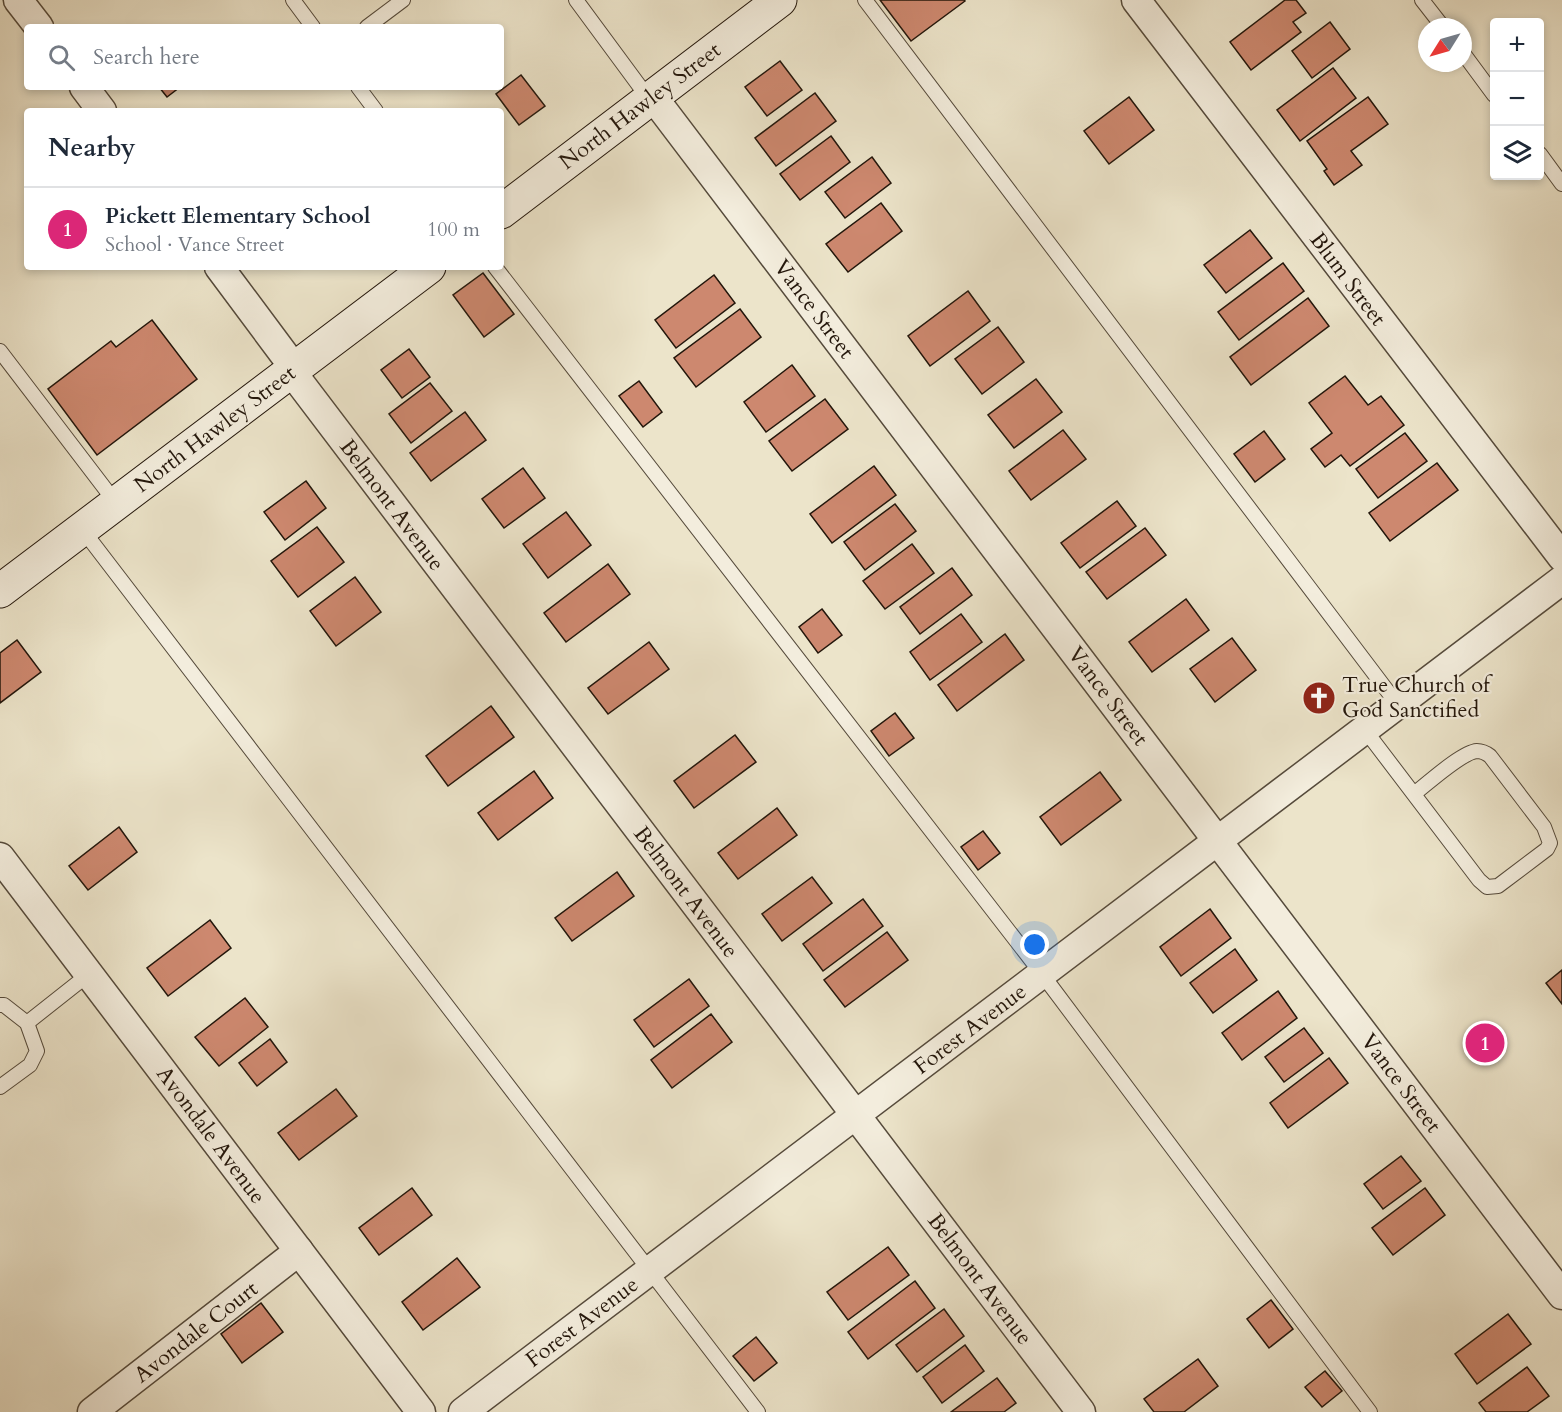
<!DOCTYPE html>
<meta charset="utf-8">
<style>
body{margin:0;font-family:Cardo,serif;background:#f6f6f7;color:#1f2937}
.controls{position:absolute;right:18px;top:18px;display:grid;overflow:hidden;border-radius:6px;box-shadow:0 3px 9px #0003}
.controls button{width:54px;height:54px;display:grid;place-items:center;padding:0;border:0;border-bottom:2px solid #e0e1e3;background:#fff;color:#1f2937;font:30px sans-serif}
.compass{position:absolute;left:1418px;top:18px;width:54px;height:54px;border-radius:50%;background:#fff;box-shadow:0 3px 9px #0003;rotate:233deg}
.you{position:absolute;left:1035px;top:945px;width:21px;height:21px;margin:-15px;border:4px solid #fff;border-radius:50%;background:#1a73e8;box-shadow:0 0 0 9px #1a73e833}
.badge{display:grid;place-items:center;width:39px;height:39px;border-radius:50%;background:#db2777;color:#fff;font-size:20px;font-weight:700}
.pin{position:absolute;translate:-50% -50%;border:3px solid #fff;box-shadow:0 2px 6px #0006}
.list{margin:0;padding:0;list-style:none}
h2{display:flex;justify-content:space-between;align-items:center;height:78px;margin:0;padding:0 24px;font-size:26px}
h2 small{font-size:20px;font-weight:400;color:#747a83}
.list li{display:grid;grid-template-columns:39px 1fr auto;gap:18px;align-items:center;box-sizing:border-box;height:84px;padding:0 24px;border-top:2px solid #e0e1e3}
.list b{display:block;font-size:22px;white-space:nowrap}
.list p{margin:0;font-size:20px;white-space:nowrap;color:#747a83}
.list em{font-size:20px;font-style:normal;color:#747a83}
.icon{flex:none;width:33px;height:33px;fill:none;stroke:currentColor;stroke-width:2;stroke-linecap:round;stroke-linejoin:round}
.map{position:relative;flex:none;width:1562px;height:1412px;overflow:hidden}
.search{position:absolute;background:#fff;box-shadow:0 3px 9px #0003;left:24px;top:24px;width:480px;height:66px;display:flex;align-items:center;gap:15px;box-sizing:border-box;padding:0 21px;border-radius:6px;color:#747a83;font-size:22px}
.panel{position:absolute;background:#fff;box-shadow:0 3px 9px #0003;left:24px;top:108px;width:480px;height:162px;border-radius:6px}
.map>svg:first-child{display:block}
.building{fill:#cd886f;stroke:#23160b;stroke-width:1.5}
.lines{fill:none;stroke-linecap:round;stroke-linejoin:round}
.lane-casing{stroke:#554a3b;stroke-width:16}
.street-casing{stroke:#554a3b;stroke-width:31}
.secondary-casing{stroke:#23160b;stroke-width:35}
.lane{stroke:#f3eddd;stroke-width:14}
.street{stroke:#f3eddd;stroke-width:28}
.secondary{stroke:#f3eddd;stroke-width:33}
.labels{text-anchor:middle;dominant-baseline:central;stroke-width:4.5;stroke-linejoin:round;paint-order:stroke}
.street-label{font-size:22px;fill:#23160b;stroke:#f3eddd}
.poi-label{font-size:22px;fill:#23160b;stroke:#f3eddd;text-anchor:start}
</style>
<div class="map">
<svg width="1562" height="1412" viewBox="0 0 1562 1412">
<rect width="100%" height="100%" fill="#ece4ca"/>
<filter id="stains"><feTurbulence type="fractalNoise" baseFrequency=".00333" numOctaves="4"/><feColorMatrix values="0 0 0 0 .2 0 0 0 0 .09 0 0 0 0 .02 0 0 0 .5 -.17"/></filter>
<radialGradient id="worn" r=".72"><stop offset=".6" stop-color="#630" stop-opacity="0"/><stop offset="1" stop-color="#630" stop-opacity=".3"/></radialGradient>
<!-- building -->
<g class="building">
<polygon points="880,0 964,0 965,1 911,41"/>
<polygon points="1285,0 1296,0 1306,13 1293,22 1301,32 1251,70 1230,42"/>
<polygon points="1330,22 1350,49 1312,78 1292,51"/>
<polygon points="780,61 802,90 767,116 745,87"/>
<polygon points="1333,68 1356,98 1300,141 1277,110"/>
<polygon points="521,75 545,106 519,125 496,94"/>
<polygon points="159,87 180,87 167,97"/>
<polygon points="815,93 836,121 776,166 755,138"/>
<polygon points="1129,97 1154,130 1109,164 1084,131"/>
<polygon points="1368,97 1388,124 1351,151 1362,165 1334,185 1324,171 1327,169 1307,141"/>
<polygon points="831,136 850,162 800,200 780,174"/>
<polygon points="872,157 891,183 845,218 825,192"/>
<polygon points="881,203 902,231 848,272 826,244"/>
<polygon points="1250,230 1272,258 1226,293 1204,265"/>
<polygon points="1283,263 1304,291 1239,340 1218,312"/>
<polygon points="483,273 514,314 484,337 453,295"/>
<polygon points="714,275 735,303 676,348 655,320"/>
<polygon points="968,291 990,321 930,366 908,336"/>
<polygon points="1308,298 1329,326 1251,385 1230,357"/>
<polygon points="740,309 761,337 696,387 674,358"/>
<polygon points="152,320 197,379 97,455 48,389 111,341 116,347"/>
<polygon points="998,327 1024,362 982,394 955,359"/>
<polygon points="409,349 430,377 402,398 381,370"/>
<polygon points="792,365 815,396 766,432 744,402"/>
<polygon points="1345,376 1368,405 1381,396 1404,425 1350,466 1341,455 1325,467 1311,449 1332,433 1309,403"/>
<polygon points="1036,379 1062,412 1014,448 988,415"/>
<polygon points="639,381 662,412 643,427 619,396"/>
<polygon points="430,383 452,411 411,443 389,414"/>
<polygon points="825,399 848,429 792,471 769,441"/>
<polygon points="465,412 486,440 431,481 410,453"/>
<polygon points="1063,430 1086,459 1031,500 1009,471"/>
<polygon points="1264,431 1285,459 1255,482 1234,454"/>
<polygon points="1405,433 1427,461 1378,498 1356,469"/>
<polygon points="1437,463 1458,490 1390,541 1369,513"/>
<polygon points="874,466 896,495 832,543 810,514"/>
<polygon points="523,468 545,498 504,528 482,499"/>
<polygon points="306,481 326,508 285,540 264,512"/>
<polygon points="1117,501 1136,526 1080,568 1061,543"/>
<polygon points="895,504 916,531 865,570 844,542"/>
<polygon points="566,512 591,545 548,578 523,544"/>
<polygon points="317,527 344,562 298,597 271,561"/>
<polygon points="1145,528 1166,555 1107,599 1086,572"/>
<polygon points="912,544 934,573 885,609 863,581"/>
<polygon points="608,564 630,594 566,642 544,613"/>
<polygon points="952,568 972,595 920,634 900,607"/>
<polygon points="355,577 381,612 336,646 310,611"/>
<polygon points="1186,599 1209,630 1152,672 1129,642"/>
<polygon points="822,609 842,635 818,653 799,627"/>
<polygon points="961,614 982,642 930,680 910,652"/>
<polygon points="1005,634 1024,660 957,711 938,685"/>
<polygon points="1232,638 1256,670 1215,702 1190,669"/>
<polygon points="17,640 41,672 0,703 0,653"/>
<polygon points="649,642 669,669 608,714 588,688"/>
<polygon points="491,706 514,737 448,786 426,756"/>
<polygon points="895,713 914,738 889,756 871,731"/>
<polygon points="735,735 756,762 694,808 674,781"/>
<polygon points="534,771 553,798 498,840 478,813"/>
<polygon points="1100,772 1121,800 1061,845 1040,817"/>
<polygon points="777,808 797,835 738,879 718,853"/>
<polygon points="119,827 137,852 88,890 69,866"/>
<polygon points="983,831 1000,853 978,870 961,847"/>
<polygon points="617,872 634,896 572,941 555,918"/>
<polygon points="812,877 832,903 782,941 762,914"/>
<polygon points="863,899 883,926 823,971 803,944"/>
<polygon points="1210,909 1231,938 1181,976 1160,947"/>
<polygon points="210,920 231,948 168,996 147,968"/>
<polygon points="887,932 908,960 845,1007 824,980"/>
<polygon points="1235,949 1257,980 1213,1013 1190,983"/>
<polygon points="1562,970 1562,1004 1546,983"/>
<polygon points="689,979 709,1006 654,1047 634,1020"/>
<polygon points="1278,991 1297,1018 1242,1060 1222,1033"/>
<polygon points="245,998 268,1027 219,1066 195,1037"/>
<polygon points="711,1014 732,1042 672,1088 651,1060"/>
<polygon points="1304,1028 1323,1053 1284,1082 1265,1057"/>
<polygon points="270,1039 287,1062 257,1086 239,1063"/>
<polygon points="1329,1058 1348,1083 1288,1128 1270,1103"/>
<polygon points="336,1089 357,1116 299,1160 278,1133"/>
<polygon points="1401,1156 1421,1181 1383,1209 1364,1184"/>
<polygon points="412,1188 432,1215 379,1255 359,1228"/>
<polygon points="1425,1188 1445,1215 1393,1255 1372,1228"/>
<polygon points="888,1247 909,1275 848,1320 827,1292"/>
<polygon points="457,1258 480,1287 423,1330 402,1302"/>
<polygon points="915,1281 935,1308 868,1359 848,1332"/>
<polygon points="1271,1300 1293,1329 1269,1348 1247,1319"/>
<polygon points="261,1303 283,1332 242,1363 221,1334"/>
<polygon points="944,1309 964,1336 917,1372 896,1345"/>
<polygon points="1508,1314 1531,1344 1477,1384 1455,1354"/>
<polygon points="756,1337 777,1363 754,1381 733,1356"/>
<polygon points="965,1345 984,1371 942,1403 923,1377"/>
<polygon points="1198,1359 1218,1386 1184,1412 1154,1412 1144,1399"/>
<polygon points="1527,1367 1549,1396 1527,1412 1486,1412 1479,1403"/>
<polygon points="1325,1371 1342,1391 1322,1407 1305,1387"/>
<polygon points="997,1378 1016,1403 1004,1412 951,1412"/>
</g>
<g class="lines">
<!-- lane casing -->
<g class="lane-casing">
<g id="lane">
<polyline points="293,0 313,27"/>
<polyline points="576,0 649,99"/>
<polyline points="865,0 1398,705"/>
<polyline points="1422,0 1443,27"/>
<polyline points="367,27 403,0"/>
<polyline points="1463,53 1494,95"/>
<polyline points="358,87 376,111"/>
<polyline points="1540,154 1562,184"/>
<polyline points="495,267 1042,974 1370,1412"/>
<polyline points="0,351 116,503"/>
<polyline points="82,529 758,1412"/>
<path d="M 1365,730 L 1479,880 L 1487,887 L 1498,886 L 1547,849 L 1550,843 L 1544,827 L 1490,756 C 1486,753 1482,751 1477,751 C 1462,752 1427,784 1414,794"/>
<polyline points="0,1005 4,1005 27,1023 37,1051 30,1065 0,1087"/>
<polyline points="27,1023 89,974"/>
</g>
</g>
<!-- street casing -->
<g class="street-casing">
<g id="street">
<polyline points="18,0 39,27"/>
<polyline points="1136,0 1562,557"/>
<polyline points="84,87 102,111"/>
<polyline points="653,97 1562,1295"/>
<polyline points="219,267 295,369"/>
<polyline points="291,371 1081,1412"/>
<polyline points="0,857 421,1412"/>
<polyline points="92,1412 299,1251"/>
<polyline points="463,1412 1562,580"/>
</g>
</g>
<!-- secondary casing -->
<g class="secondary-casing">
<g id="secondary">
<polyline points="501,212 780,0"/>
<polyline points="0,591 429,267"/>
</g>
</g>
<!-- lane -->
<use href="#lane" class="lane"/>
<!-- street -->
<use href="#street" class="street"/>
<!-- secondary -->
<use href="#secondary" class="secondary"/>
</g>
<!-- icons -->
<defs>
<g id="church-disc" transform="scale(1.725)"><circle r="9.5" fill="#8f2418" stroke="#f3eddd"/><path d="M-1.2-6h2.4v3.5h3.3v2.4h-3.3V6h-2.4V-.1h-3.3v-2.4h3.3Z" fill="#fff"/></g>
</defs>
<g fill-rule="evenodd">
<use href="#church-disc" x="1319" y="698"/>
</g>
<g class="labels">
<!-- street labels -->
<g class="street-label">
<text transform="translate(640 106) rotate(-37)">North Hawley Street</text>
<text transform="translate(1348 279) rotate(53)">Blum Street</text>
<text transform="translate(814 309) rotate(53)">Vance Street</text>
<text transform="translate(215 429) rotate(-37)">North Hawley Street</text>
<text transform="translate(392 505) rotate(53)">Belmont Avenue</text>
<text transform="translate(1108 696) rotate(53)">Vance Street</text>
<text transform="translate(686 892) rotate(53)">Belmont Avenue</text>
<text transform="translate(970 1029) rotate(-37)">Forest Avenue</text>
<text transform="translate(1401 1083) rotate(53)">Vance Street</text>
<text transform="translate(211 1135) rotate(53)">Avondale Avenue</text>
<text transform="translate(980 1279) rotate(53)">Belmont Avenue</text>
<text transform="translate(582 1322) rotate(-37)">Forest Avenue</text>
<text transform="translate(196 1332) rotate(-38)">Avondale Court</text>
</g>
<!-- poi labels -->
<g class="poi-label">
<text x="1342" y="685">True Church of<tspan x="1342" dy="25">God Sanctified</tspan></text>
</g>
</g>
<rect width="100%" height="100%" filter="url(#stains)"/>
<rect width="100%" height="100%" fill="url(#worn)"/>
</svg>
<div class="controls">
<button>+</button>
<button>−</button>
<button><svg class="icon" aria-label="layers" viewBox="0 0 24 24"><path d="M12 4l9 5-9 5-9-5zM3 14l9 5 9-5"/></svg></button>
</div>
<svg class="compass" viewBox="-18 -18 36 36"><path d="M0-13l5 13h-10z" fill="#e53935"/><path d="M0 13l5-13h-10z" fill="#747a83"/></svg>
<div class="you"></div>
<div class="pin badge" style="left:1485px;top:1043px">1</div>
<div class="search"><svg class="icon" aria-label="search" viewBox="0 0 24 24"><circle cx="10" cy="10" r="6"/><path d="M15 15l6 6"/></svg>Search here</div>
<section class="panel">
<h2>Nearby<small></small></h2>
<ul class="list">
<li><span class="badge">1</span><div><b>Pickett Elementary School</b><p>School · Vance Street</p></div><em>100 m</em></li>
</ul>
</section>
</div>
